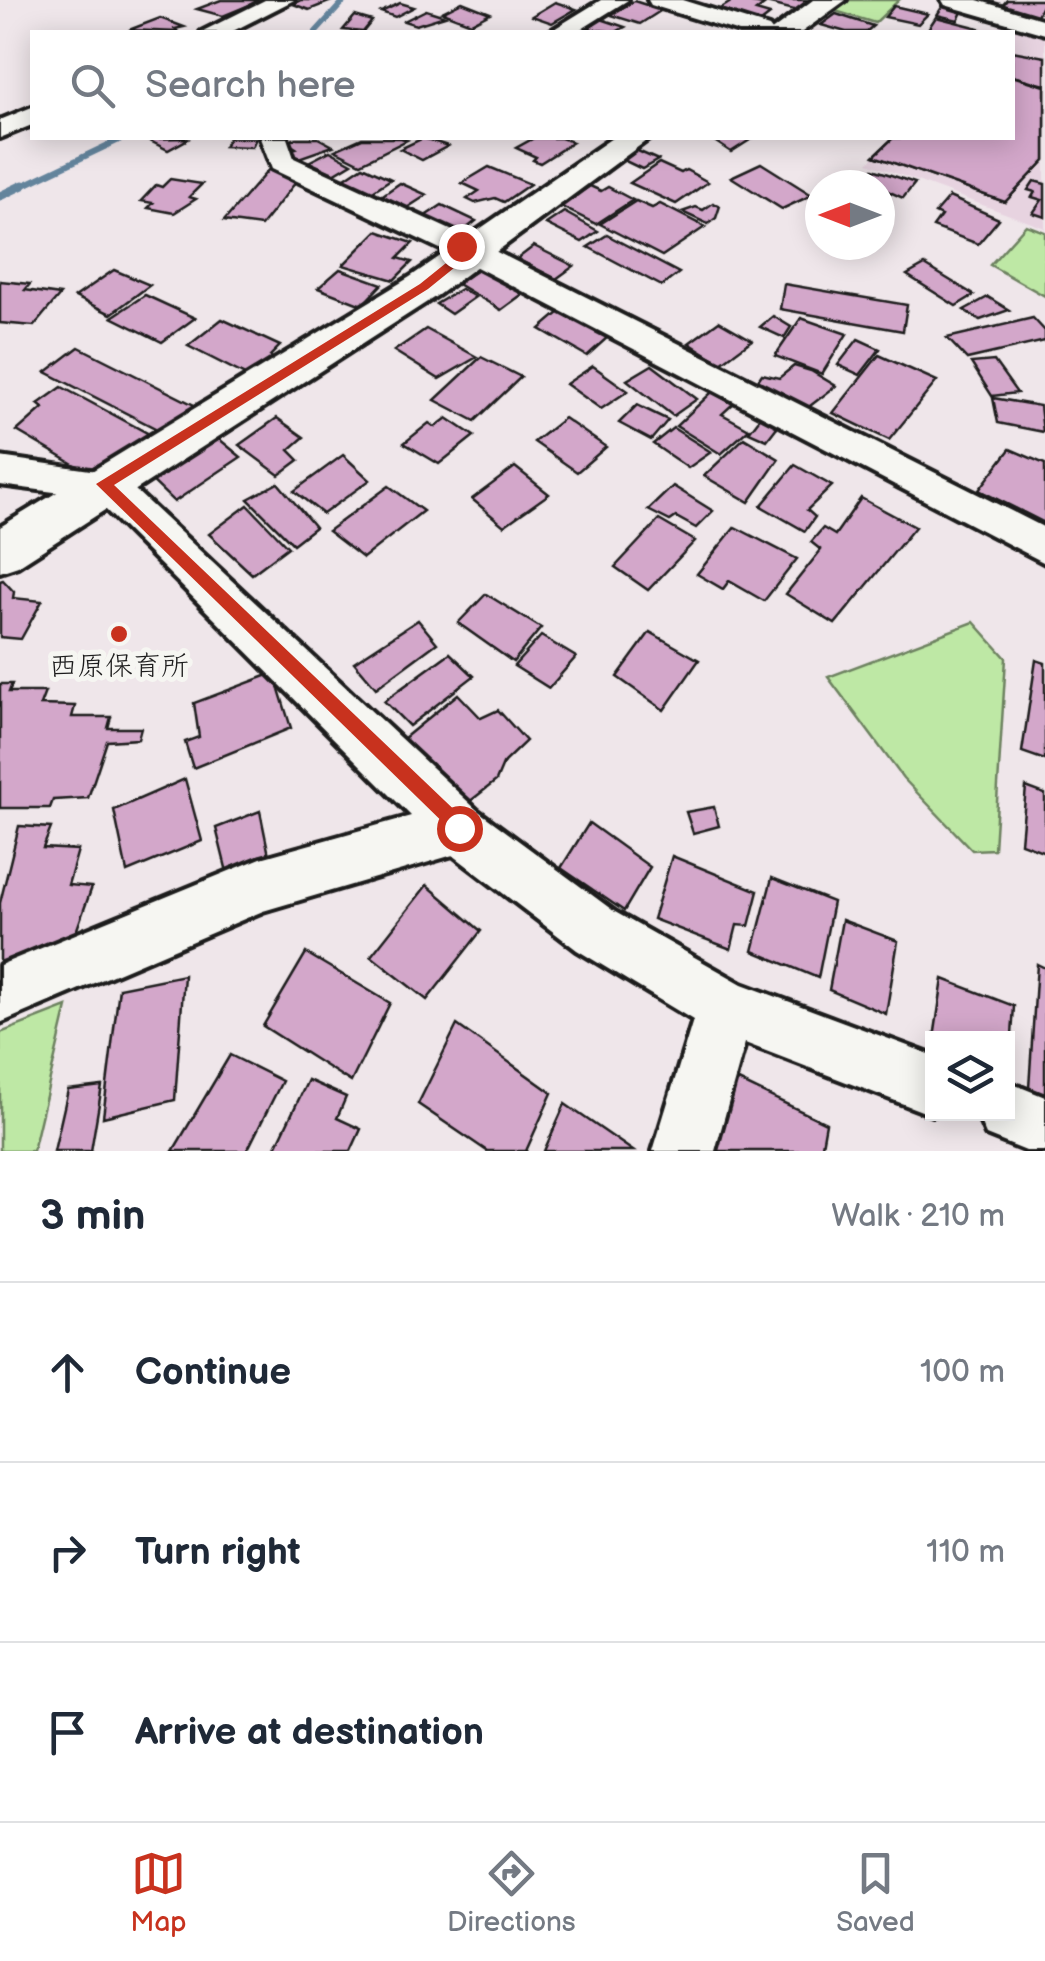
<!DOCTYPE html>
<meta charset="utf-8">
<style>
body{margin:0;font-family:"Balsamiq Sans","Klee One",sans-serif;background:#f2f2f3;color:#1f2937}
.controls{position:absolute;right:30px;bottom:30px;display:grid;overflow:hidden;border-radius:0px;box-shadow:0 5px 25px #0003}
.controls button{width:90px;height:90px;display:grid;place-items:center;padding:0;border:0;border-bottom:2px solid #e0e1e3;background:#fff;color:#1f2937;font:50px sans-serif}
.compass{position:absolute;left:805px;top:170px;width:90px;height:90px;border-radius:50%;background:#fff;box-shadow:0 5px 25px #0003;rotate:270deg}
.stop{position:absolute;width:30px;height:30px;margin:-22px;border:8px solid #c8321e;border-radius:50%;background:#fff}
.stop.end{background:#c8321e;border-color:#fff;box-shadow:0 2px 10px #0008}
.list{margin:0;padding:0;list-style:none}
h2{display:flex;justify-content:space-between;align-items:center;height:130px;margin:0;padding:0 40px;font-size:42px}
h2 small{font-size:32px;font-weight:400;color:#747a83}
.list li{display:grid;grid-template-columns:65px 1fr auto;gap:30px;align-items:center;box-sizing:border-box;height:180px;padding:0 40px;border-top:2px solid #e0e1e3}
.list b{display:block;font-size:38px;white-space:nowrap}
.list em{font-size:32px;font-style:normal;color:#747a83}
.icon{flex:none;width:55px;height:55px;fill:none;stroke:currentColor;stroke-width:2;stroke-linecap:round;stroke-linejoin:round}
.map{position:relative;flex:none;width:1045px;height:1151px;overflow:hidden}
.search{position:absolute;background:#fff;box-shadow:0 5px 25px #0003;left:30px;right:30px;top:30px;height:110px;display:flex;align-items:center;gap:25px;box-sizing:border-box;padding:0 35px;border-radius:0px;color:#747a83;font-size:38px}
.sheet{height:670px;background:#fff}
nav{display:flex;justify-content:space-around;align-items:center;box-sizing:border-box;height:140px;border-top:2px solid #e0e1e3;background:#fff;font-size:28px;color:#747a83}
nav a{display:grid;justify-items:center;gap:5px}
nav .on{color:#c8321e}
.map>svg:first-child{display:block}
.built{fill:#e7d3e0}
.green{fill:#bee8a5;stroke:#6d8260;stroke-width:2.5}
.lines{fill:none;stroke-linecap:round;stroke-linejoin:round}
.stream-far1{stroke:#64849c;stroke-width:6}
.stream{stroke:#64849c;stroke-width:9}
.building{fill:#d3a7ca;stroke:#1c1c1c;stroke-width:2.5}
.minor-casing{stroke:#1c1c1c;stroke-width:8}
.tertiary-casing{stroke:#1c1c1c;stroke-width:8}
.minor{fill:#f6f6f2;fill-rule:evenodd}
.tertiary{fill:#f6f6f2;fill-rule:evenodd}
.route{fill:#c8321e}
.poi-dot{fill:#c8321e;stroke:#f6f6f2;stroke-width:4}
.labels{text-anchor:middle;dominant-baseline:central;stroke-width:10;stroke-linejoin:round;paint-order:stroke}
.poi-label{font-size:28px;fill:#1c1c1c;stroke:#f6f6f2}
</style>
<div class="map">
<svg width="1045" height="1151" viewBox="0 0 1045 1151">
<rect width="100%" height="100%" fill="#efe6ea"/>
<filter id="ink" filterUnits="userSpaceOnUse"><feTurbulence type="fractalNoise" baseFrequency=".01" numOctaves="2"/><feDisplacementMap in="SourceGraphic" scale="20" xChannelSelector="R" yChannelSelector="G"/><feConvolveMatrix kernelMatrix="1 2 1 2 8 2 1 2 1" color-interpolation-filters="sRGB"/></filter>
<g filter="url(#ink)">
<!-- built -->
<polygon class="built" points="1003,22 1045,34 1045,228 868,163 891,138 1012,138 1012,32 993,32"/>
<!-- green -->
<g class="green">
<polygon points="845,0 899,0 875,23 832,10"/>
<polygon points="1026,225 1045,232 1045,296 990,265"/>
<polygon points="974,622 1006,658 994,849 972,850 903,778 828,677"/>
<polygon points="67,1007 33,1151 0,1151 0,1033"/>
</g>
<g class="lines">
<!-- stream-far1 -->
<g class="stream-far1">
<polyline points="316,32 345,0"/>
<polyline points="18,188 123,138"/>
</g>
<!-- stream -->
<polyline class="stream" points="0,196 23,185"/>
</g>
<!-- building -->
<g class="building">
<polygon points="221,0 262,0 223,16 197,9"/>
<polygon points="301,0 334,0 309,10 293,4"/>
<polygon points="734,0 764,5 756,11 770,15 757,25 715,12"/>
<polygon points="776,0 812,0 798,11 770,4"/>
<polygon points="1007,0 1045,0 1036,17 1002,6"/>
<polygon points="634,1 662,10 640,24 611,15"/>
<polygon points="462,2 490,13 471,23 442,12"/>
<polygon points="555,2 576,9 552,23 532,16"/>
<polygon points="400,3 414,7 395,17 381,12"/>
<polygon points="944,4 964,8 958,20 937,15"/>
<polygon points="894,6 928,14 918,24 885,17"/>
<polygon points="426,10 445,16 416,25 404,21"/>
<polygon points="836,14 873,26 866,32 846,32 821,25"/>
<polygon points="355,16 372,21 363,32 343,30"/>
<polygon points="936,17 979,28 975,32 928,29"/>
<polygon points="160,18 184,27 175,29 178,32 129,30"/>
<polygon points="598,18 625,27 616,32 581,28"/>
<polygon points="1012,51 1045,57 1045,85 1012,76"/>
<polygon points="1012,76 1045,86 1045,160 1005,202 874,156 893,138 954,138 938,155 980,169 1012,138 1012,129 1039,104 1017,97 1025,87 1012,83"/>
<polygon points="1012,76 1045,86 1045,160 1005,202 874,156 893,138 1012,138"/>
<polygon points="185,138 188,139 168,150 146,139"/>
<polygon points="229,138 256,138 252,147 224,146"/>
<polygon points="296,138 318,138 333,146 296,159 292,149 296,148 287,142"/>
<polygon points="362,138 401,138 407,140 361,163 335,150"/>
<polygon points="423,138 448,146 422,160 400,149"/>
<polygon points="534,138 561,138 573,142 540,163 533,160 536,157 516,148"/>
<polygon points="710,138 753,138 731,152"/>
<polygon points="631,148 658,160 642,169 617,157"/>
<polygon points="330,151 352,163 327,178 301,166"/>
<polygon points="659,163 681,173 686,170 708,182 676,204 630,183"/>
<polygon points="761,163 812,195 782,209 731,177"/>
<polygon points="363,166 391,179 368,194 339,182"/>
<polygon points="489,167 530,184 504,202 495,198 475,203 467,199 479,191 462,183"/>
<polygon points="270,168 296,182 261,226 224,221"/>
<polygon points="873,169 915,183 903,198 874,185 877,181 867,177"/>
<polygon points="170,179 202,184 189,197 196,199 174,213 148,208 153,203 141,201 156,185 162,187"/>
<polygon points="1034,181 1045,184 1045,217 1033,213 1042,200 1032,197 1035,192 1028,190"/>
<polygon points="400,183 427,195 402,211 377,199"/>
<polygon points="590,186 601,191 608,187 633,200 596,224 560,206"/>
<polygon points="949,197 999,219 978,244 933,227 941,216 935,213"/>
<polygon points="636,201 652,208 660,204 705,227 662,256 600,224"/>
<polygon points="713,203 720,206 716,218 708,224 682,212 696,207 703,210"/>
<polygon points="442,205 476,221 456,237 419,220"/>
<polygon points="564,212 598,231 582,242 546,224"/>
<polygon points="377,231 413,243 398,258 412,262 394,280 343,265"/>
<polygon points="607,235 679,273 662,286 588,247"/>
<polygon points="534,246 574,266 556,279 517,259"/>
<polygon points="925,265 974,295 956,306 907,275"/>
<polygon points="481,268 524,293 501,310 456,283"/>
<polygon points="340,269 382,284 362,305 318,288"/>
<polygon points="114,270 150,285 111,314 75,297"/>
<polygon points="0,281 30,284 25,290 60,295 34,326 0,323"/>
<polygon points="784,284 907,305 903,331 780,309"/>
<polygon points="461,289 475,297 451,314 436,304"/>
<polygon points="145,295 195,318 162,342 112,317"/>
<polygon points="988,297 1009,310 980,320 964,310"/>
<polygon points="560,312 608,337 587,356 540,329"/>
<polygon points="773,316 791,327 784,338 760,327"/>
<polygon points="801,318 847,334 822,374 775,356"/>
<polygon points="1033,318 1045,331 1045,341 967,359 947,338"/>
<polygon points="222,319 280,346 270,356 275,361 251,378 188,346"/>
<polygon points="719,321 752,340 721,363 689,343"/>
<polygon points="426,329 477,357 439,379 394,351"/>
<polygon points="858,339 880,349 860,375 838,365"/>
<polygon points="79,347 200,408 165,433 46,372"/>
<polygon points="879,355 937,381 889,440 833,413"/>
<polygon points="481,357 521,377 475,421 435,400"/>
<polygon points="994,361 1017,393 992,396 971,363"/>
<polygon points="652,365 697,399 673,416 627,380"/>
<polygon points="593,366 628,391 601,409 566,384"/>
<polygon points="794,366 811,371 836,386 806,409 754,386 762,374 779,378"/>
<polygon points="62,387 149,434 92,475 17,431 43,408 38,404"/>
<polygon points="712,392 733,404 722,414 749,429 721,454 676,426"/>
<polygon points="993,398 1040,406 1043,432 998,423"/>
<polygon points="637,405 668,420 651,440 619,423"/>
<polygon points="762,415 780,423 767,440 749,432"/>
<polygon points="277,418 304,437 289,450 299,460 279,475 239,445"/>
<polygon points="447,418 474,436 439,464 404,443 429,423 435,427"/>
<polygon points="564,418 606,447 577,472 534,442"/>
<polygon points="673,428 711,452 688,468 653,444"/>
<polygon points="213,434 241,457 174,502 149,478"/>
<polygon points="744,438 779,459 749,502 704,476"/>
<polygon points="1010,449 1045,464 1045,523 979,490"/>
<polygon points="343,455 370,480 323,514 294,491"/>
<polygon points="795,465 832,486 807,510 815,517 805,531 761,506"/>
<polygon points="515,467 549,494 504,526 472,499"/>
<polygon points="278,483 315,527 293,544 248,499"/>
<polygon points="389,486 423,511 363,558 328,531"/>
<polygon points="673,486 713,511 696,528 676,517 670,521 648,510"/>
<polygon points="861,498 915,527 835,624 786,594 821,550 811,542 823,528 835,535"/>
<polygon points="248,505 288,547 252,574 209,534"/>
<polygon points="659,520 695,541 648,590 615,567"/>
<polygon points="735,527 797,559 764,601 729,581 723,589 697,574"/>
<polygon points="3,580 14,592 13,598 42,601 21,639 0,637 0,581"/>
<polygon points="486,594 541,628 513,662 458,623"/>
<polygon points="418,620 437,643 376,688 354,662"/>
<polygon points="650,632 699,660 664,710 617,677"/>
<polygon points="541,636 576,657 549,688 514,666"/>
<polygon points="450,653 474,676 409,726 384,701"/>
<polygon points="1036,660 1045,663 1045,760 1022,752"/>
<polygon points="274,673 291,728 193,768 185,742 199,737 194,703"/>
<polygon points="0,684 12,684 9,692 45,692 40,705 75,706 72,717 111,717 108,728 141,728 138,739 107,741 88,798 53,800 50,808 0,808"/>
<polygon points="458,694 481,718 498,710 526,741 504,762 496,781 464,806 403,739"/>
<polygon points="185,779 202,841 127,872 114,810"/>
<polygon points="1026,787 1045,794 1045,852 1021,843"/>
<polygon points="714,807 719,826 693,833 686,812"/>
<polygon points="260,811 271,865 230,884 216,828"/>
<polygon points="589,823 650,867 624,911 561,868"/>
<polygon points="19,826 51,828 43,848 78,850 68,885 92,887 71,946 0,967 0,903"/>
<polygon points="672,856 758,891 749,926 737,925 731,949 653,919"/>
<polygon points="772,878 833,902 818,978 753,951"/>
<polygon points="427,885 481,931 427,1000 371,956"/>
<polygon points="842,920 898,941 886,1014 829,990"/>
<polygon points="306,953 390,1003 351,1082 263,1026"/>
<polygon points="1037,964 1045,968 1045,1095 1029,1088"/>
<polygon points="184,975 175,1100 103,1117 119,988"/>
<polygon points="943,979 1014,1006 1008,1094 1008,1038 934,1038"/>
<polygon points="457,1025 552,1093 526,1151 487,1151 418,1104"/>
<polygon points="230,1055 282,1081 247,1151 173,1151"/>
<polygon points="730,1077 826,1123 821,1151 710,1151"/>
<polygon points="308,1080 346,1097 337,1118 361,1129 351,1151 274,1151"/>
<polygon points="102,1086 91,1151 54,1151 68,1090"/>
<polygon points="565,1104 633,1151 544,1151"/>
</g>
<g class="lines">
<!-- minor casing -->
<g class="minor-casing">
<g id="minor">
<polygon points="265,0 294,0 231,32 201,32"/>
<polygon points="601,0 628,0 577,32 549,32"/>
<polygon points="648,0 682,0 769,27 773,32 739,32 651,5"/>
<polygon points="942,0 977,0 1045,20 1045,34 945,5"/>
<polygon points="32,107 32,125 0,138 0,120"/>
<polygon points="260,138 287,138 294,158 481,244 1045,528 1045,563 459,258 272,169"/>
<polygon points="0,457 118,474 477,810 615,912 742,984 932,1055 932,1114 936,1114 932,1115 745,1043 715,1151 653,1151 693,1020 577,950 453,855 263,911 0,1023 0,965 261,858 411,816 93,497 0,485"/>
<polygon points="1008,1082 1045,1097 1045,1151 1026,1151 986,1135 977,1114 1008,1114"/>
</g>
</g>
<!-- tertiary casing -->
<g class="tertiary-casing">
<g id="tertiary">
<polygon points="813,0 846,0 802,32 770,32"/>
<polygon points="612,138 650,138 438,295 18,566 0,572 0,527 410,277"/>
</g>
</g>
<!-- minor -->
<use href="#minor" class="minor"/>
<!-- tertiary -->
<use href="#tertiary" class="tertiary"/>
</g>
</g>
<!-- route -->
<polygon class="route" points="461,243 475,251 428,289 114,485 466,821 466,835 459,838 96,484 420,284 461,251 455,246"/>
<!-- markers -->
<circle class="poi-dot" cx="119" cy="634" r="10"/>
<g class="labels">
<!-- poi labels -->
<g class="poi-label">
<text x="119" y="666">西原保育所</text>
</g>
</g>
</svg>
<div class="controls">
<button><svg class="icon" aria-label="layers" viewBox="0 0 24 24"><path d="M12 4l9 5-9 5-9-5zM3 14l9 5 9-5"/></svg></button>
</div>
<svg class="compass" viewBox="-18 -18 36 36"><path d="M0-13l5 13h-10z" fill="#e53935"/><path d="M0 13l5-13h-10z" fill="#747a83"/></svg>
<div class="stop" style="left:459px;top:828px"></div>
<div class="stop end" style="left:461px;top:246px"></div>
<div class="search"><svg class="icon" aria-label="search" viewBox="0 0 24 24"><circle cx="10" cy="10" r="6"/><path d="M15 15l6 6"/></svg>Search here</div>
</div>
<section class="sheet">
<h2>3 min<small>Walk · 210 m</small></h2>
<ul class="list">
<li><svg class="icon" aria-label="ahead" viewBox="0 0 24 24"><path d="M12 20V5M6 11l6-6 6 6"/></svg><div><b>Continue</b></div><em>100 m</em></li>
<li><svg class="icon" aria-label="right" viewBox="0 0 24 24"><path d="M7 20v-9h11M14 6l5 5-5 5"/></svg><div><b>Turn right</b></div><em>110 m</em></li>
<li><svg class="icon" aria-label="arrive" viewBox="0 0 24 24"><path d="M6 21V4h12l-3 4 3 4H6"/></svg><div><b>Arrive at destination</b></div></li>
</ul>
</section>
<nav>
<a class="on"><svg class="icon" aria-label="map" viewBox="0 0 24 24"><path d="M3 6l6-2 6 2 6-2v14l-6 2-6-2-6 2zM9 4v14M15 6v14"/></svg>Map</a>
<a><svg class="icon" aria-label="directions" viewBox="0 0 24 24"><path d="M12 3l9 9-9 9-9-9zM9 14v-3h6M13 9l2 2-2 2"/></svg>Directions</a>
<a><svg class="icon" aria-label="saved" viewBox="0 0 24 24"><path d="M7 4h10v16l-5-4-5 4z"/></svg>Saved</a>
</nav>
